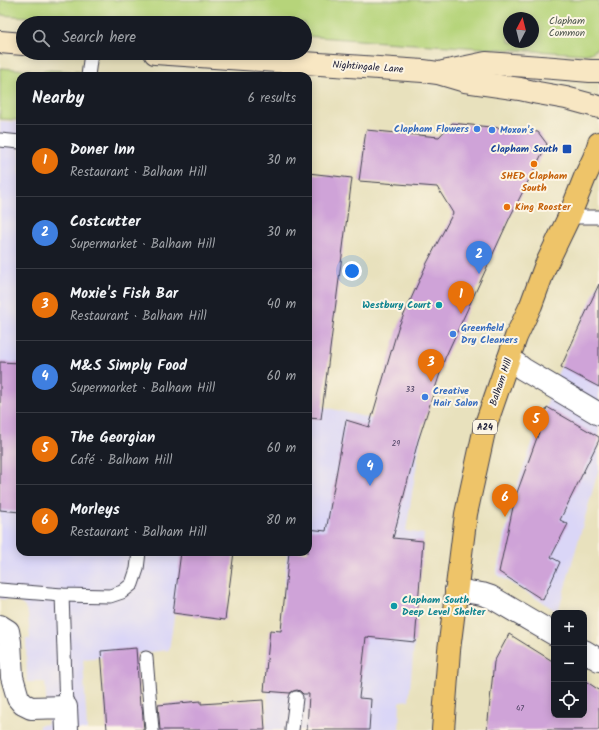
<!DOCTYPE html>
<meta charset="utf-8">
<style>
body{margin:0;font-family:Kalam,sans-serif;background:#242831;color:#f1f3f6}
.controls{position:absolute;right:12px;bottom:12px;display:grid;overflow:hidden;border-radius:8px;box-shadow:0 2px 10px #0003}
.controls button{width:36px;height:36px;display:grid;place-items:center;padding:0;border:0;border-bottom:1px solid #363941;background:#171b24;color:#f1f3f6;font:20px sans-serif}
.compass{position:absolute;left:503px;top:12px;width:36px;height:36px;border-radius:50%;background:#171b24;box-shadow:0 2px 10px #0003;rotate:7deg}
.you{position:absolute;left:352px;top:271px;width:14px;height:14px;margin:-10px;border:3px solid #fff;border-radius:50%;background:#1a73e8;box-shadow:0 0 0 6px #1a73e833}
.badge{display:grid;place-items:center;width:26px;height:26px;border-radius:50%;background:#d690ce;color:#fff;font-size:13px;font-weight:700}
.pin{position:absolute;translate:-50% -33px;filter:drop-shadow(0 1px 2px #0008)}
.pin::after{content:'';position:absolute;top:21px;width:14px;height:12px;background:inherit;clip-path:polygon(0 0,100% 0,50% 100%)}
.list{margin:0;padding:0;list-style:none}
h2{display:flex;justify-content:space-between;align-items:center;height:52px;margin:0;padding:0 16px;font-size:17px}
h2 small{font-size:13px;font-weight:400;color:#9ea1a6}
.list li{display:grid;grid-template-columns:26px 1fr auto;gap:12px;align-items:center;box-sizing:border-box;height:72px;padding:0 16px;border-top:1px solid #363941}
.list b{display:block;font-size:15px;white-space:nowrap}
.list p{margin:0;font-size:13px;white-space:nowrap;color:#9ea1a6}
.list em{font-size:13px;font-style:normal;color:#9ea1a6}
.icon{flex:none;width:22px;height:22px;fill:none;stroke:currentColor;stroke-width:2;stroke-linecap:round;stroke-linejoin:round}
.map{position:relative;flex:none;width:599px;height:730px;overflow:hidden}
.search{position:absolute;background:#171b24;box-shadow:0 2px 10px #0003;left:16px;top:16px;width:296px;height:44px;display:flex;align-items:center;gap:10px;box-sizing:border-box;padding:0 14px;border-radius:22px;color:#9ea1a6;font-size:15px}
.panel{position:absolute;background:#171b24;box-shadow:0 2px 10px #0003;left:16px;top:72px;width:296px;height:484px;border-radius:12px}
.map>svg:first-child{display:block}
.built{fill:#dad6f7}
.green{fill:#b6d47a;stroke:#6c7b5a;fill-rule:evenodd}
.building{fill:#cfa3d8}
.lines{fill:none;stroke-linecap:round;stroke-linejoin:round}
.lane-casing{stroke:#403f4e;stroke-width:15}
.street-casing{stroke:#403f4e;stroke-width:24}
.secondary-casing{stroke:#403f4e;stroke-width:24}
.highway-casing{stroke:#403f4e;stroke-width:24}
.lane{stroke:#fff;stroke-width:13}
.street{stroke:#fff;stroke-width:22}
.secondary{stroke:#f8e7c3;stroke-width:22}
.highway{stroke:#eec469;stroke-width:22}
.shop-dot{fill:#3f7fe0;stroke:#fcf5e5;stroke-width:1.5}
.transit-dot{fill:#1a4fb4;stroke:#fcf5e5;stroke-width:1.5}
.food-dot{fill:#e8710a;stroke:#fcf5e5;stroke-width:1.5}
.culture-dot{fill:#0f9aa8;stroke:#fcf5e5;stroke-width:1.5}
.labels{text-anchor:middle;dominant-baseline:central;stroke-width:4;stroke-linejoin:round;paint-order:stroke}
.number-label{font-size:8px;fill:#4d4262}
.shield{fill:#fcf5e5;stroke:#63616e;stroke-width:1}
.shield-label{font-size:9px;font-weight:bold;fill:#22223b}
.park-label{font-size:10px;fill:#4e574e;stroke:#fcf5e5}
.street-label{font-size:10px;fill:#22223b;stroke:#fcf5e5}
.shop-label{font-size:10px;font-weight:bold;fill:#366cbe;stroke:#fcf5e5;text-anchor:start}
.transit-label{font-size:10px;font-weight:bold;fill:#164399;stroke:#fcf5e5;text-anchor:end}
.food-label{font-size:10px;font-weight:bold;fill:#c56008;stroke:#fcf5e5}
.culture-label{font-size:10px;font-weight:bold;fill:#0d838f;stroke:#fcf5e5;text-anchor:end}
</style>
<div class="map">
<svg width="599" height="730" viewBox="0 0 599 730">
<rect width="100%" height="100%" fill="#fcf5e5"/>
<filter id="ink" filterUnits="userSpaceOnUse"><feTurbulence type="fractalNoise" baseFrequency=".025" numOctaves="2"/><feDisplacementMap in="SourceGraphic" scale="8" xChannelSelector="R" yChannelSelector="G"/><feConvolveMatrix kernelMatrix="1 2 1 2 8 2 1 2 1" color-interpolation-filters="sRGB"/></filter>
<filter id="wash" filterUnits="userSpaceOnUse"><feTurbulence type="fractalNoise" baseFrequency=".012" numOctaves="4" result="noise"/><feDisplacementMap in="SourceGraphic" scale="16" xChannelSelector="R" yChannelSelector="G"/><feGaussianBlur stdDeviation="0.9" result="paint"/><feColorMatrix in="noise" values="0 0 0 0 0 0 0 0 0 0 0 0 0 0 0 0 0 1.4 0 .05"/><feComposite in="paint" operator="in"/></filter>
<g filter="url(#wash)">
<rect width="100%" height="100%" fill="#e8e1bd"/>
<!-- built -->
<g class="built">
<polygon points="0,121 20,122 20,552 184,552 169,650 83,659 87,730 39,730 39,725 48,724 45,682 27,682 26,639 30,639 28,614 25,607 19,602 12,600 0,599"/>
<polygon points="599,282 599,468 558,612 496,574 515,491 557,375"/>
<polygon points="308,403 422,431 406,531 424,534 409,700 400,701 399,730 266,730 268,691 264,691 270,630 281,630 287,552 308,552"/>
</g>
<!-- green -->
<g class="green">
<path d="M 0,0 L 599,0 L 599,47 L 591,53 L 586,54 L 398,43 L 305,36 L 305,23 L 114,23 L 0,15 ZM 509,18 L 533,18 L 533,42 L 509,42 Z"/>
<polygon points="0,68 31,70 30,76 20,76 20,120 0,119"/>
<polygon points="44,70 80,72 80,76 42,76"/>
</g>
<g id="blocks">
<!-- building -->
<g class="building">
<polygon points="452,123 538,132 547,144 511,215 445,358 418,441 393,538 423,541 415,642 366,637 359,698 371,699 369,730 307,730 309,694 303,694 300,691 297,690 293,691 290,693 264,691 270,630 281,631 289,552 308,552 308,529 326,531 346,420 369,427 398,328 427,263 453,213 437,187 359,181 366,130 439,137"/>
<polygon points="308,173 352,178 321,419 308,418"/>
<polygon points="599,284 599,387 561,367"/>
<polygon points="0,362 20,363 20,512 0,510"/>
<polygon points="547,407 599,437 599,440 560,520 568,524 551,557 560,562 543,600 499,572 515,498 538,435"/>
<polygon points="181,552 234,552 225,620 173,613"/>
<polygon points="509,634 554,662 554,715 584,715 584,680 599,690 599,730 487,730 494,662"/>
<polygon points="136,648 140,706 142,706 144,730 107,730 101,651"/>
<polygon points="263,700 265,730 160,730 158,705 201,701 201,704"/>
</g>
</g>
</g>
<g filter="url(#ink)">
<use href="#blocks" fill-opacity="0" stroke="#403f4e" stroke-width="1"/>
<g class="lines">
<!-- lane casing -->
<g class="lane-casing">
<g id="lane">
<polyline points="88,76 91,53"/>
<polyline points="0,140 20,142"/>
<polyline points="569,217 599,217"/>
<polyline points="0,590 62,595 110,596 122,592 132,584 137,569 139,552"/>
<polyline points="62,595 66,707"/>
<polyline points="146,658 152,730"/>
<polyline points="292,730 296,698"/>
</g>
</g>
<!-- street casing -->
<g class="street-casing">
<g id="street">
<polyline points="509,358 523,369 599,414"/>
<polyline points="456,590 482,594 491,597 554,634"/>
<polyline points="0,626 8,631 10,642 12,677 18,698 23,704 31,708 66,707 67,730"/>
<polyline points="584,651 599,660"/>
</g>
</g>
<!-- secondary casing -->
<g class="secondary-casing">
<g id="secondary">
<polyline points="0,42 23,44"/>
<polyline points="155,53 423,71 438,73 465,81 520,89 538,93 566,98 599,107"/>
<polyline points="443,72 486,63 554,68 590,71 599,71"/>
</g>
</g>
<!-- highway casing -->
<g class="highway-casing">
<polyline id="highway" points="443,730 449,650 466,514 485,427 516,337 531,305 545,267 569,217 585,177 594,158 599,143"/>
</g>
<!-- lane -->
<use href="#lane" class="lane"/>
<!-- street -->
<use href="#street" class="street"/>
<!-- secondary -->
<use href="#secondary" class="secondary"/>
<!-- highway -->
<use href="#highway" class="highway"/>
</g>
</g>
<!-- markers -->
<g class="shop-dot">
<circle cx="477" cy="129" r="4"/>
<circle cx="492" cy="130" r="4"/>
<circle cx="453" cy="334" r="4"/>
<circle cx="425" cy="397" r="4"/>
</g>
<rect class="transit-dot" x="562" y="144" width="10" height="10" rx="2"/>
<g class="food-dot">
<circle cx="534" cy="164" r="4"/>
<circle cx="507" cy="207" r="4"/>
</g>
<g class="culture-dot">
<circle cx="439" cy="305" r="4"/>
<circle cx="394" cy="606" r="4"/>
</g>
<g class="labels">
<!-- number labels -->
<g class="number-label">
<text x="410" y="389">33</text>
<text x="396" y="443">29</text>
<text x="520" y="708">47</text>
</g>
<!-- shield labels -->
<rect class="shield" x="473" y="420" width="24" height="14" rx="3"/>
<g class="shield-label">
<text x="485" y="427">A24</text>
</g>
<!-- park labels -->
<g class="park-label">
<text x="567" y="21">Clapham<tspan x="567" dy="12">Common</tspan></text>
</g>
<!-- street labels -->
<g class="street-label">
<text transform="translate(368 67) rotate(4)">Nightingale Lane</text>
<text transform="translate(501 382) rotate(-71)">Balham Hill</text>
</g>
<!-- shop labels -->
<g class="shop-label">
<text x="469" y="129" text-anchor="end">Clapham Flowers</text>
<text x="500" y="130">Moxon's</text>
<text x="461" y="328">Greenfield<tspan x="461" dy="12">Dry Cleaners</tspan></text>
<text x="433" y="391">Creative<tspan x="433" dy="12">Hair Salon</tspan></text>
</g>
<!-- transit labels -->
<g class="transit-label">
<text x="558" y="149">Clapham South</text>
</g>
<!-- food labels -->
<g class="food-label">
<text x="534" y="176">SHED Clapham<tspan x="534" dy="12">South</tspan></text>
<text x="515" y="207" text-anchor="start">King Rooster</text>
</g>
<!-- culture labels -->
<g class="culture-label">
<text x="431" y="305">Westbury Court</text>
<text x="402" y="600" text-anchor="start">Clapham South<tspan x="402" dy="12">Deep Level Shelter</tspan></text>
</g>
</g>
</svg>
<div class="controls">
<button>+</button>
<button>−</button>
<button><svg class="icon" aria-label="locate" viewBox="0 0 24 24"><circle cx="12" cy="12" r="6"/><path d="M12 2v4M12 18v4M2 12h4M18 12h4"/></svg></button>
</div>
<svg class="compass" viewBox="-18 -18 36 36"><path d="M0-13l5 13h-10z" fill="#e53935"/><path d="M0 13l5-13h-10z" fill="#9ea1a6"/></svg>
<div class="you"></div>
<div class="pin badge" style="left:461px;top:314px;background:#e8710a">1</div>
<div class="pin badge" style="left:479px;top:274px;background:#3f7fe0">2</div>
<div class="pin badge" style="left:431px;top:382px;background:#e8710a">3</div>
<div class="pin badge" style="left:370px;top:486px;background:#3f7fe0">4</div>
<div class="pin badge" style="left:536px;top:439px;background:#e8710a">5</div>
<div class="pin badge" style="left:505px;top:517px;background:#e8710a">6</div>
<div class="search"><svg class="icon" aria-label="search" viewBox="0 0 24 24"><circle cx="10" cy="10" r="6"/><path d="M15 15l6 6"/></svg>Search here</div>
<section class="panel">
<h2>Nearby<small>6 results</small></h2>
<ul class="list">
<li><span class="badge" style="background:#e8710a">1</span><div><b>Doner Inn</b><p>Restaurant · Balham Hill</p></div><em>30 m</em></li>
<li><span class="badge" style="background:#3f7fe0">2</span><div><b>Costcutter</b><p>Supermarket · Balham Hill</p></div><em>30 m</em></li>
<li><span class="badge" style="background:#e8710a">3</span><div><b>Moxie's Fish Bar</b><p>Restaurant · Balham Hill</p></div><em>40 m</em></li>
<li><span class="badge" style="background:#3f7fe0">4</span><div><b>M&amp;S Simply Food</b><p>Supermarket · Balham Hill</p></div><em>60 m</em></li>
<li><span class="badge" style="background:#e8710a">5</span><div><b>The Georgian</b><p>Café · Balham Hill</p></div><em>60 m</em></li>
<li><span class="badge" style="background:#e8710a">6</span><div><b>Morleys</b><p>Restaurant · Balham Hill</p></div><em>80 m</em></li>
</ul>
</section>
</div>
